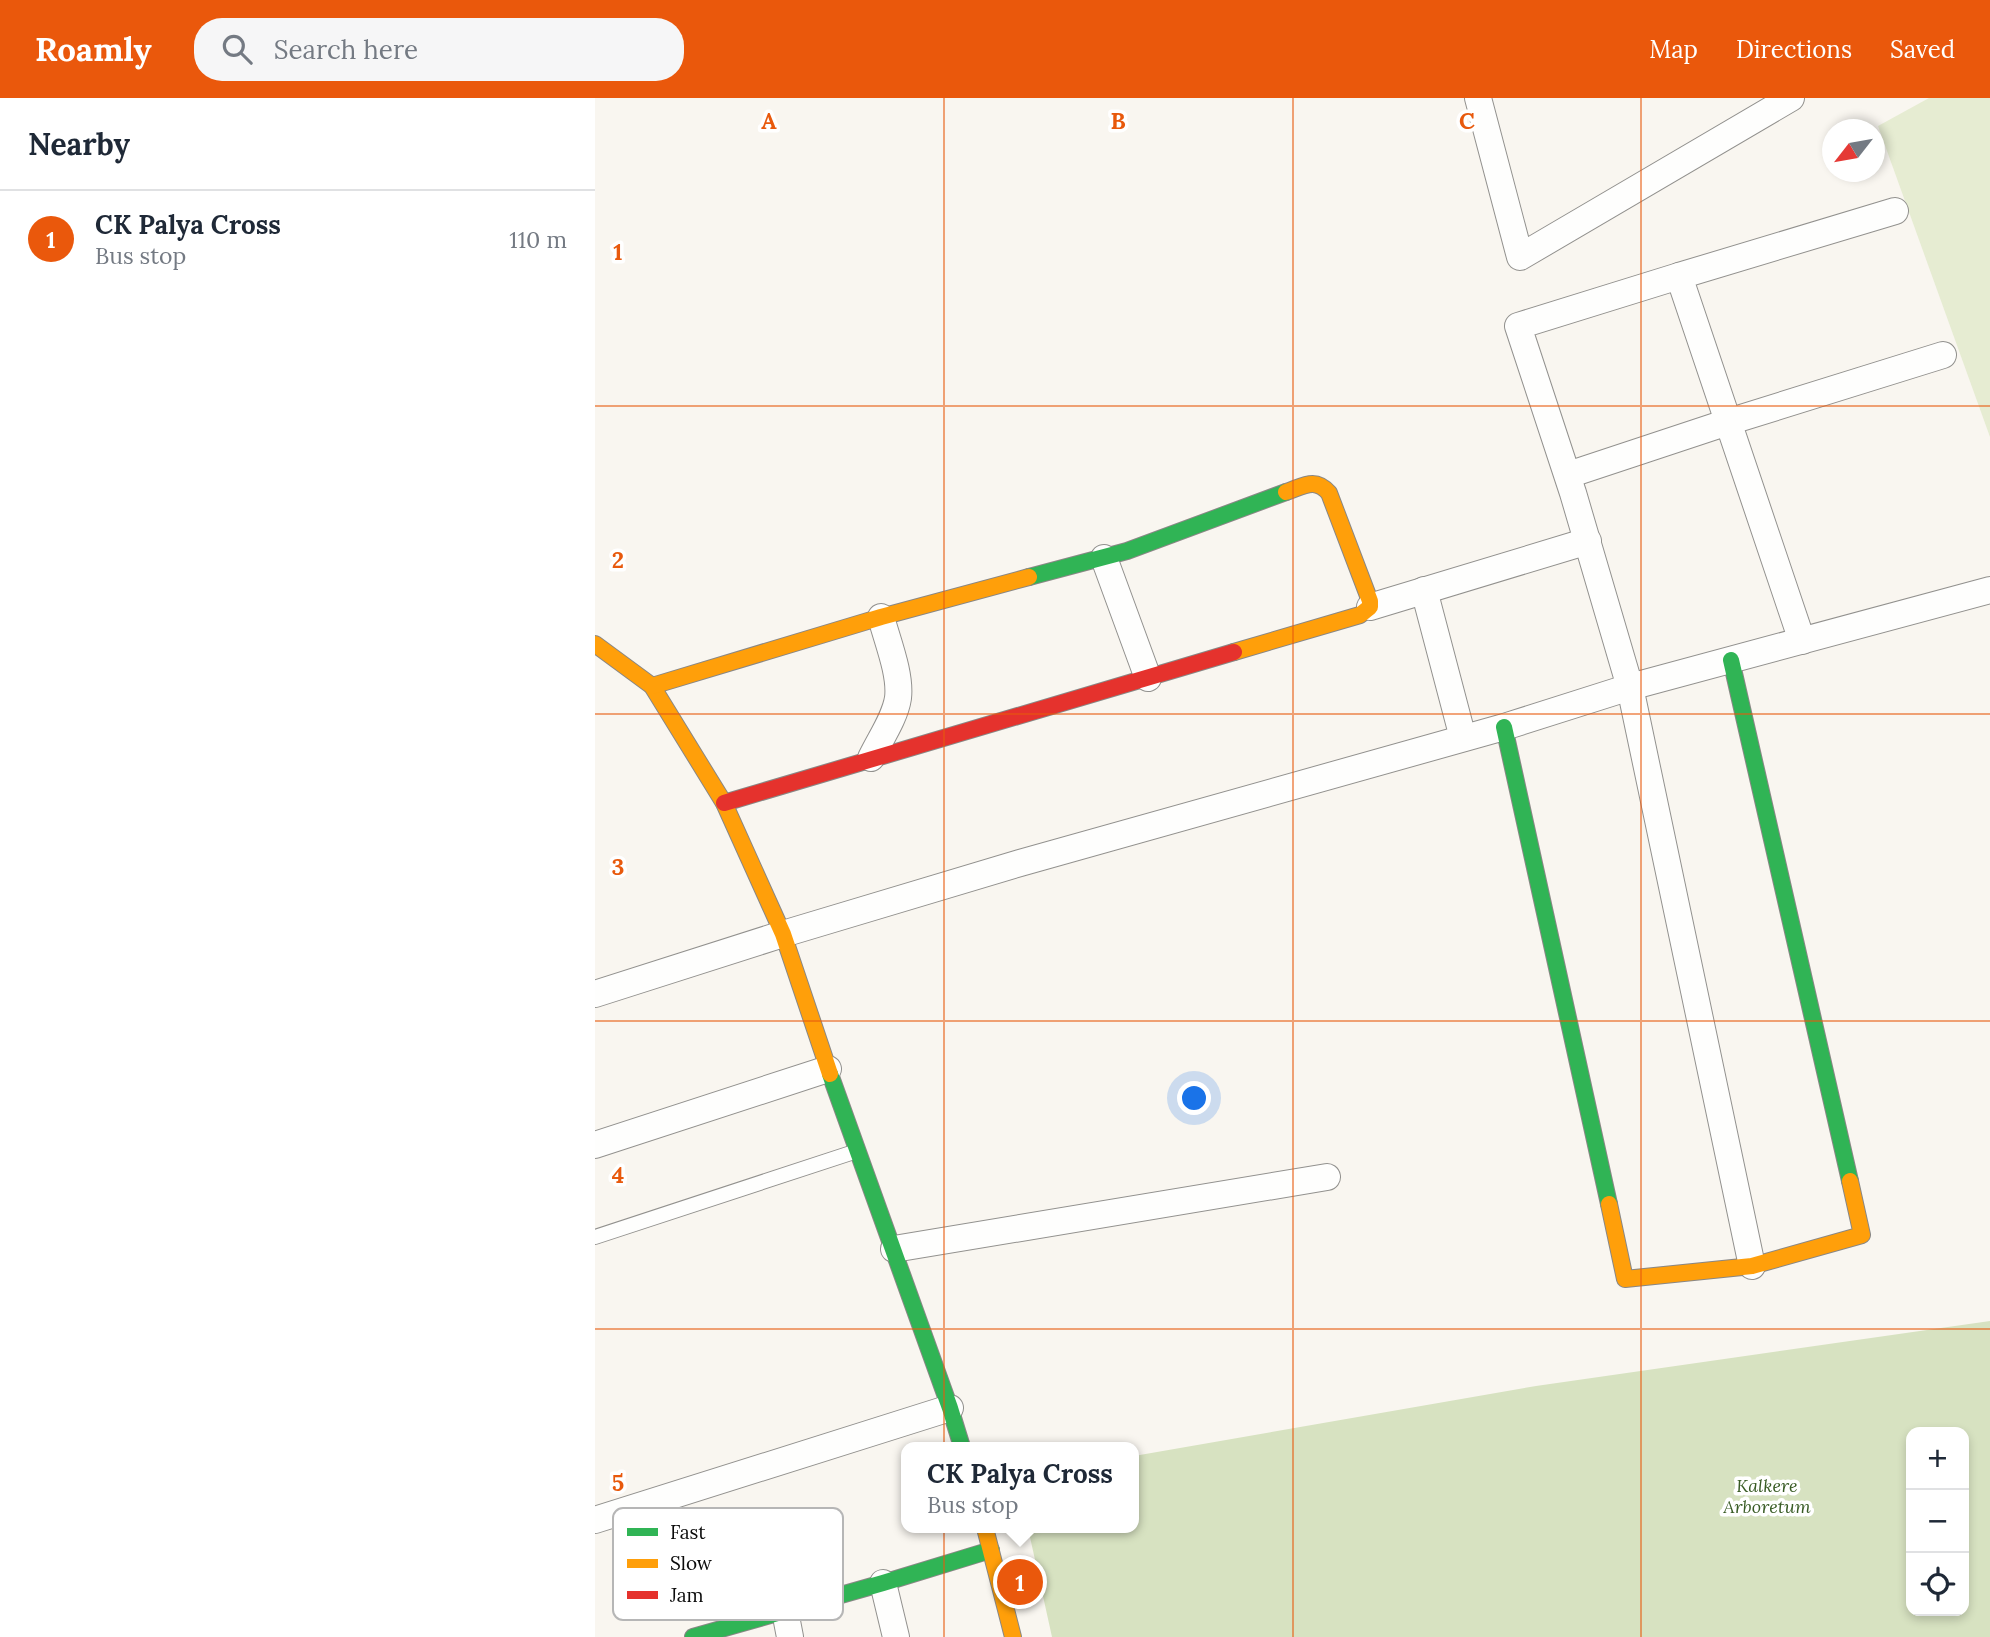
<!DOCTYPE html>
<meta charset="utf-8">
<style>
body{margin:0;font-family:Lora,serif;background:#f6f6f7;color:#1f2937}
.controls{position:absolute;right:21px;bottom:21px;display:grid;overflow:hidden;border-radius:14px;box-shadow:0 4px 10px #0003}
.controls button{width:63px;height:63px;display:grid;place-items:center;padding:0;border:0;border-bottom:2px solid #e0e1e3;background:#fff;color:#1f2937;font:35px sans-serif}
.compass{position:absolute;left:1227px;top:21px;width:63px;height:63px;border-radius:50%;background:#fff;box-shadow:0 4px 10px #0003;rotate:239deg}
.you{position:absolute;left:600px;top:1001px;width:24px;height:24px;margin:-18px;border:5px solid #fff;border-radius:50%;background:#1a73e8;box-shadow:0 0 0 10px #1a73e833}
.badge{display:grid;place-items:center;width:46px;height:46px;border-radius:50%;background:#ea580c;color:#fff;font-size:23px;font-weight:700}
.pin{position:absolute;translate:-50% -50%;border:4px solid #fff;box-shadow:0 2px 7px #0006}
.popup{position:absolute;left:306px;top:1344px;width:238px;height:91px;box-sizing:border-box;display:grid;place-content:center;border-radius:14px;background:#fff;filter:drop-shadow(0 2px 5px #0005);font-size:23px;white-space:nowrap;color:#747a83}
.popup b{font-size:26px;color:#1f2937}
.popup::after{content:'';position:absolute;left:50%;top:100%;margin-left:-14px;border:14px solid transparent;border-top-color:#fff}
.list{margin:0;padding:0;list-style:none}
h2{display:flex;justify-content:space-between;align-items:center;height:91px;margin:0;padding:0 28px;font-size:30px}
h2 small{font-size:23px;font-weight:400;color:#747a83}
.list li{display:grid;grid-template-columns:46px 1fr auto;gap:21px;align-items:center;box-sizing:border-box;height:98px;padding:0 28px;border-top:2px solid #e0e1e3}
.list b{display:block;font-size:26px;white-space:nowrap}
.list p{margin:0;font-size:23px;white-space:nowrap;color:#747a83}
.list em{font-size:23px;font-style:normal;color:#747a83}
.icon{flex:none;width:38px;height:38px;fill:none;stroke:currentColor;stroke-width:2;stroke-linecap:round;stroke-linejoin:round}
.map{position:relative;flex:none;width:1395px;height:1539px;overflow:hidden}
header{display:flex;align-items:center;gap:42px;box-sizing:border-box;height:98px;padding:0 35px;background:#ea580c;color:#fff}
header strong{font-size:33px}
nav{display:flex;gap:38px;margin-inline-start:auto;font-size:24px}
.search{width:490px;height:63px;background:#f6f6f7;display:flex;align-items:center;gap:18px;box-sizing:border-box;padding:0 24px;border-radius:28px;color:#747a83;font-size:26px}
main{display:flex}
aside{flex:1;background:#fff}
.map>svg:first-child{display:block}
.green{fill:#e6ecd2}
.forest{fill:#d7e2c1;fill-rule:evenodd}
.lines{fill:none;stroke-linecap:round;stroke-linejoin:round}
.lane-casing{stroke:#92918e;stroke-width:16}
.street-casing{stroke:#92918e;stroke-width:28}
.fast-casing{stroke:#898785;stroke-width:18}
.slow-casing{stroke:#898785;stroke-width:18}
.jam-casing{stroke:#898785;stroke-width:18}
.lane{stroke:#fefefd;stroke-width:14}
.street{stroke:#fefefd;stroke-width:26}
.fast{stroke:#30b455;stroke-width:16}
.slow{stroke:#ff9f0a;stroke-width:16}
.jam{stroke:#e5322d;stroke-width:16}
.grid{fill:none;stroke:#e8590c;stroke-width:2;stroke-opacity:0.55}
.labels{text-anchor:middle;dominant-baseline:central;stroke-width:7;stroke-linejoin:round;paint-order:stroke}
.park-label{font-size:18px;font-style:italic;fill:#385b24;stroke:#fff}
.key{fill:#fff;stroke:#b6b6b6;stroke-width:2}
.key-label{font-size:19px;fill:#0b0b0b}
.grid-label{font-size:23px;text-anchor:middle;font-weight:bold;fill:#e8590c;stroke:#fff;stroke-width:7;stroke-linejoin:round;paint-order:stroke}
</style>
<header>
<strong>Roamly</strong>
<div class="search"><svg class="icon" aria-label="search" viewBox="0 0 24 24"><circle cx="10" cy="10" r="6"/><path d="M15 15l6 6"/></svg>Search here</div>
<nav><a>Map</a><a>Directions</a><a>Saved</a></nav>
</header>
<main>
<aside>
<h2>Nearby<small></small></h2>
<ul class="list">
<li><span class="badge">1</span><div><b>CK Palya Cross</b><p>Bus stop</p></div><em>110 m</em></li>
</ul>
</aside>
<div class="map">
<svg width="1395" height="1539" viewBox="0 0 1395 1539">
<rect width="100%" height="100%" fill="#f9f6f0"/>
<!-- green -->
<polygon class="green" points="1334,0 1395,0 1395,339 1283,28"/>
<!-- forest -->
<path class="forest" d="M 1395,1223 L 1395,1539 L 457,1539 L 433,1430 L 539,1430 L 539,1358 L 941,1288 ZM 1316,1334 L 1369,1334 L 1369,1513 L 1316,1513 Z"/>
<g class="lines">
<!-- lane casing -->
<g class="lane-casing">
<polyline id="lane" points="0,1139 262,1053"/>
</g>
<!-- street casing -->
<g class="street-casing">
<g id="street">
<polyline points="883,0 925,159 1196,0"/>
<polyline points="1084,178 923,228 978,395 1035,589 1157,1168"/>
<polyline points="973,377 1133,324 1348,257"/>
<polyline points="509,460 553,580"/>
<polyline points="829,492 868,640"/>
<polyline points="775,509 993,443"/>
<polyline points="1207,543 1084,178 1300,113"/>
<path d="M 276,660 C 285,641 300,620 303,600 C 306,576 292,542 286,519"/>
<polyline points="0,896 188,836 425,765 909,629 1035,589 1395,492"/>
<polyline points="0,1047 233,971"/>
<polyline points="299,1151 732,1079"/>
<polyline points="0,1422 355,1310"/>
<polyline points="288,1485 301,1539"/>
<polyline points="190,1513 195,1539"/>
</g>
</g>
<!-- fast casing -->
<g class="fast-casing">
<g id="fast">
<polyline points="434,479 532,453 691,394"/>
<polyline points="1136,562 1255,1083"/>
<polyline points="909,629 1014,1106"/>
<polyline points="235,976 355,1310 367,1349"/>
<polyline points="98,1539 288,1485 396,1452"/>
</g>
</g>
<!-- slow casing -->
<g class="slow-casing">
<g id="slow">
<polyline points="0,546 57,588 129,705 188,836 235,976"/>
<path d="M 639,554 L 765,517 L 775,509 L 775,503 L 734,395 C 720,379 709,388 691,394"/>
<polyline points="57,588 286,519 434,479"/>
<polyline points="1014,1106 1030,1181 1157,1168 1267,1137 1255,1083"/>
<polyline points="390,1430 418,1539"/>
</g>
</g>
<!-- jam casing -->
<g class="jam-casing">
<polyline id="jam" points="129,705 639,554"/>
</g>
<!-- lane -->
<use href="#lane" class="lane"/>
<!-- street -->
<use href="#street" class="street"/>
<!-- fast -->
<use href="#fast" class="fast"/>
<!-- slow -->
<use href="#slow" class="slow"/>
<!-- jam -->
<use href="#jam" class="jam"/>
</g>
<!-- grid -->
<path class="grid" d="M 349,0 L 349,1539M 698,0 L 698,1539M 1046,0 L 1046,1539M 0,308 L 1395,308M 0,616 L 1395,616M 0,923 L 1395,923M 0,1231 L 1395,1231"/>
<g class="labels">
<!-- park labels -->
<g class="park-label">
<text x="1172" y="1387">Kalkere<tspan x="1172" dy="21">Arboretum</tspan></text>
</g>
</g>
<!-- legend -->
<rect x="18" y="1410" width="230" height="112" rx="10" class="key"/>
<rect x="32" y="1430" width="31" height="8" fill="#30b455"/>
<rect x="32" y="1461" width="31" height="9" fill="#ff9f0a"/>
<rect x="32" y="1493" width="31" height="8" fill="#e5322d"/>
<g class="key-label">
<text x="75" y="1441">Fast</text>
<text x="75" y="1472">Slow</text>
<text x="75" y="1504">Jam</text>
</g>
<g class="grid-label">
<text x="174" y="31">A</text>
<text x="523" y="31">B</text>
<text x="872" y="31">C</text>
<text x="23" y="162">1</text>
<text x="23" y="470">2</text>
<text x="23" y="777">3</text>
<text x="23" y="1085">4</text>
<text x="23" y="1393">5</text>
</g>
</svg>
<div class="controls">
<button>+</button>
<button>−</button>
<button><svg class="icon" aria-label="locate" viewBox="0 0 24 24"><circle cx="12" cy="12" r="6"/><path d="M12 2v4M12 18v4M2 12h4M18 12h4"/></svg></button>
</div>
<svg class="compass" viewBox="-18 -18 36 36"><path d="M0-13l5 13h-10z" fill="#e53935"/><path d="M0 13l5-13h-10z" fill="#747a83"/></svg>
<div class="you"></div>
<div class="pin badge" style="left:425px;top:1484px">1</div>
<div class="popup"><b>CK Palya Cross</b>Bus stop</div>
</div>
</main>
